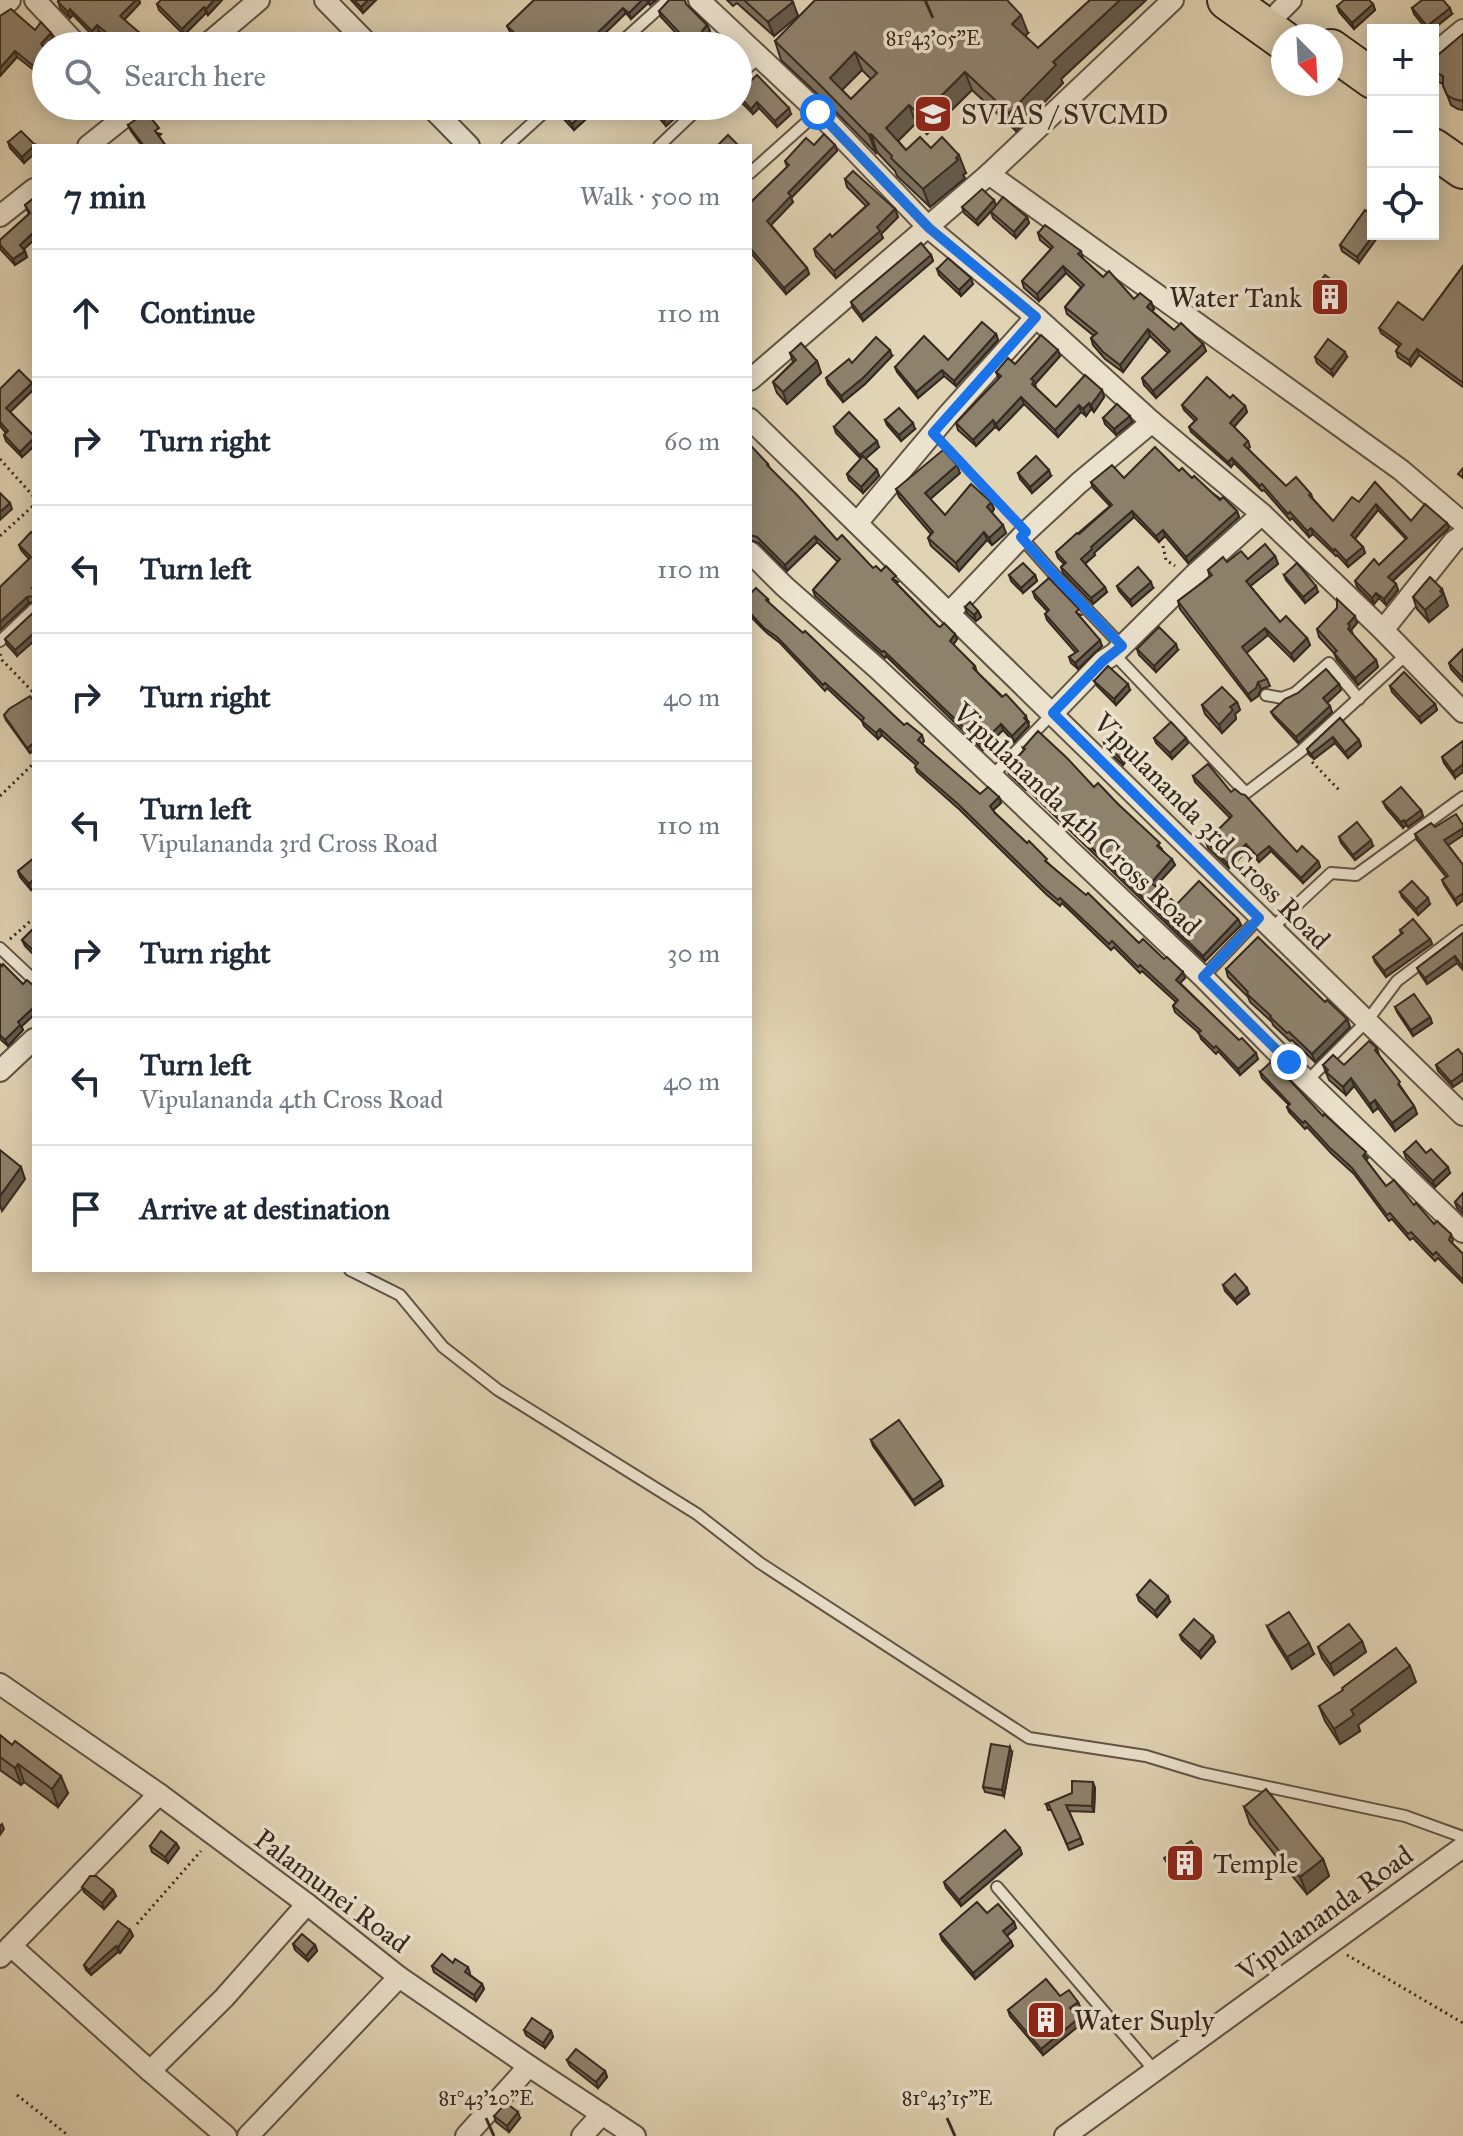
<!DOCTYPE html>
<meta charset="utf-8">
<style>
body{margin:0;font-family:"IM FELL Great Primer",serif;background:#f2f2f3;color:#1f2937}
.controls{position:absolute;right:24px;top:24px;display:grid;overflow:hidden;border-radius:0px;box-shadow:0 4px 20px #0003}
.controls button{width:72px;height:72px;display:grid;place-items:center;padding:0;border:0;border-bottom:2px solid #e0e1e3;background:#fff;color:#1f2937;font:40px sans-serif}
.compass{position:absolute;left:1271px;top:24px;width:72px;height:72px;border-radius:50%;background:#fff;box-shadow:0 4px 20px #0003;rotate:156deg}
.stop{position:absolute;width:24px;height:24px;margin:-18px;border:6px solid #1a73e8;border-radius:50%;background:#fff}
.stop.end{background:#1a73e8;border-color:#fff;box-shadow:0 2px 8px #0008}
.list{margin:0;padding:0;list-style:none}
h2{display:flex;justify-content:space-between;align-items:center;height:104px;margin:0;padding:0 32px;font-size:34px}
h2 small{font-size:26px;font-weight:400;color:#747a83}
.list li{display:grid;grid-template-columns:52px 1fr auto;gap:24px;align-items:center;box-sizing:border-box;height:128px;padding:0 32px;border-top:2px solid #e0e1e3}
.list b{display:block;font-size:30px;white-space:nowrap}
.list p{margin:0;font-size:26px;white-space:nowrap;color:#747a83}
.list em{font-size:26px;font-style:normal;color:#747a83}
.icon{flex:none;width:44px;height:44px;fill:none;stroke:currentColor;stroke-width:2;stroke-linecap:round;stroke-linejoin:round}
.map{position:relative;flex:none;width:1463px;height:2136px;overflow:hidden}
.search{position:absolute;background:#fff;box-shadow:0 4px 20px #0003;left:32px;top:32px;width:720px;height:88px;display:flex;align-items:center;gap:20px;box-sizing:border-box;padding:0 28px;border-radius:44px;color:#747a83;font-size:30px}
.panel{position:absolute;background:#fff;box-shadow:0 4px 20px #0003;left:32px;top:144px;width:720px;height:1128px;border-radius:0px}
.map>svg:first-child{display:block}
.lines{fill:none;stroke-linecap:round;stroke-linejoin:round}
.lane-casing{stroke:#605445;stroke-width:14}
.street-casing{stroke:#605445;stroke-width:24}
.highway-casing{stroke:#352920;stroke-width:42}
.path{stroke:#352920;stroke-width:3;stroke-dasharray:2 4;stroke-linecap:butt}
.lane{stroke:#ece3ce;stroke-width:10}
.street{stroke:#ece3ce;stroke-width:20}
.highway{stroke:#e1d4b4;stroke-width:38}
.wall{fill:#7a705e;stroke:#352920;stroke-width:2;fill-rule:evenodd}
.shaded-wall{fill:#635b4c;stroke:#352920;stroke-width:2}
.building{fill:#8e826d;stroke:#352920;stroke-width:2;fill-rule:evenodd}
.route{stroke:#1a73e8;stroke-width:10}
.ticks{fill:none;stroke:#352920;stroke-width:3}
.labels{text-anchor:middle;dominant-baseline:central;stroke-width:7;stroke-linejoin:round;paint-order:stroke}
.poi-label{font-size:28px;fill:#352920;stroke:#ece3ce;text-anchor:start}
.street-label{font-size:28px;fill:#352920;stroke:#ece3ce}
.ticks-label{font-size:20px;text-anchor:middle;fill:#352920;stroke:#ece3ce;stroke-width:7;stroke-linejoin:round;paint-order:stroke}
</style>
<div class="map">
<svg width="1463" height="2136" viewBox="0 0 1463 2136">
<rect width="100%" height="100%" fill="#e1d4b4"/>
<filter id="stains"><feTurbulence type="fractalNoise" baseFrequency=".0025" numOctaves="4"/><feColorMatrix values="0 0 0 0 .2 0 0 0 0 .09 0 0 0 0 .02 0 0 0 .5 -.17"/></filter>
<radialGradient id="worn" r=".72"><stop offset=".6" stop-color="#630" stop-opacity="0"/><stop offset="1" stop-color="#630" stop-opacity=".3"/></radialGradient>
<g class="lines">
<!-- lane casing -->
<g class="lane-casing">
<g id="lane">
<polyline points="617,46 668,0"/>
<polyline points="738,76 760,57"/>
<polyline points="507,146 551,106"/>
<polyline points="659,146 701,106"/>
<polyline points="750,173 818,112"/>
<polyline points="1021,537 1059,580 1122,646"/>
<polyline points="0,641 34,609"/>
<polyline points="1114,654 1246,793 1301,751 1407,654"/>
<polyline points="1266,695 1282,698 1295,693 1329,663 1359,699"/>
<polyline points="992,776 1053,713"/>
<polyline points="1271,929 1331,873 1356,875 1463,797"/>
<polyline points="0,948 34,980"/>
<polyline points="1203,977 1259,918"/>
<polyline points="1308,1080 1367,1021 1397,981 1463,931"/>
<polyline points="350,1270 400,1295 443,1347 498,1390 697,1514 760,1563 1029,1738 1146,1756 1202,1773 1405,1816 1463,1837"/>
<polyline points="997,1887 1155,2071"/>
</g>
</g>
<!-- street casing -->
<g class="street-casing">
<g id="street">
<polyline points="35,0 78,46"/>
<polyline points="325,0 370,46"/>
<polyline points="699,0 818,112 929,228 1036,317 1152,422 1262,514 1383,630 1463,712"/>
<polyline points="0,10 10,0"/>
<polyline points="1279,12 1291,0"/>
<polyline points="205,46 259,0"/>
<polyline points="1433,55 1463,30"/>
<polyline points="430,106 469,146"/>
<polyline points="88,146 138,106"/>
<polyline points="989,174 1401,470 1463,523"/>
<polyline points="0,216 34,189"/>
<polyline points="750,380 989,174 1173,0"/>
<polyline points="750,419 1463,1115"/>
<polyline points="857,523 947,416 1036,317"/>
<polyline points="750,552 784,586 878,669 992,776 1203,977 1275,1050 1463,1232"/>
<polyline points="949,613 1026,532 1079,483 1152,422"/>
<polyline points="1383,630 1454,541 1463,535"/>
<polyline points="1053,713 1103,661 1114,654 1193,576 1262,514"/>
<polyline points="0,1071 34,1039"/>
<polyline points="0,1684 159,1794 307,1904 399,1977 529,2066 635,2136"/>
<polyline points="11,1946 150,2071 226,2136"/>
<polyline points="0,1957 159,1794"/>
<polyline points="150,2071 224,1998 307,1904"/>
<polyline points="248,2136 399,1977"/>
<polyline points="466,2136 529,2066"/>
<polyline points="582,2136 602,2114"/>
<polyline points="1065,2136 1463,1847"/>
</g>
</g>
<!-- highway casing -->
<g class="highway-casing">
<g id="highway">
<polyline points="1227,0 1283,40"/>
<polyline points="1331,49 1373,79"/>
<polyline points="1433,148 1463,169"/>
</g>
</g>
<!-- path -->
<g class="path">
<polyline points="947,447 1013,518"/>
<polyline points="0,459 34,497"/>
<polyline points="0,536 34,505"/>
<polyline points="1163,546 1166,560 1175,566"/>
<polyline points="0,654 2,660 34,693"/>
<polyline points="1312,762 1341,792"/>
<polyline points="0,796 34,763"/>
<polyline points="10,939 34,918"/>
<polyline points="137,1924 201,1851"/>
<polyline points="1347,1955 1463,2023"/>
<polyline points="17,2095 69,2136"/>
</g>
<!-- lane -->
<use href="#lane" class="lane"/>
<!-- street -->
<use href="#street" class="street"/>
<!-- highway -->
<use href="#highway" class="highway"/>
</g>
<!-- wall -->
<g class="wall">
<polygon points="58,0 139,0 140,3 124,20 148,46 117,46 99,31 94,37 73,15 70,18 60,8"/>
<polygon points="222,0 208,15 206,13 184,35 159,10 157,4"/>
<polygon points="351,0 376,0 363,13"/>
<polygon points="534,0 656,0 650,5 648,3 631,19 626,13 519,41 510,32 507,26"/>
<polygon points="727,0 791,0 798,16 774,36 737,3 733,6"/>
<path d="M 1090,0 L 1146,0 L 1061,79 L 1063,83 L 1016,131 L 972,90 L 927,134 L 916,123 L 898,141 L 906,150 L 931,148 L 966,173 L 963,175 L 965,178 L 930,207 L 897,176 L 895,171 L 877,152 L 876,153 L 827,103 L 781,60 L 775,41 L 1028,33 L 1025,36 L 1038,48 ZM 862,70 L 871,79 L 851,99 L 842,90 Z"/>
<polygon points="1373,4 1375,10 1354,29 1339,12 1337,6"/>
<polygon points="688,6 707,25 710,31 705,35 714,46 688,46 661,17 659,11"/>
<polygon points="1412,8 1452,14 1432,30 1427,30 1414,14"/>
<polygon points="0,16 35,30 51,33 53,38 45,48 46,88 36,78 34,72 35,71 17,57 0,76"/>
<polygon points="1463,34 1463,110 1458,109 1451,105 1443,84 1434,80 1433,78 1433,56 1438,55"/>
<polygon points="738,93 791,114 777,127 759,108 753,114 739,100"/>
<polygon points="651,106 688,106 666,126 653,111"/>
<polygon points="558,109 583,115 585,120 574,130 560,115"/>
<polygon points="128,125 161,134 159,136 166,146 142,146 131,131"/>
<polygon points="8,142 35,145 35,146 34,146 24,163 10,148"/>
<polygon points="814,145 835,145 837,151 791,198 793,202 771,225 807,268 809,274 786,294 750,252 750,203 787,167 785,161"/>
<polygon points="845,179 895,209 898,217 881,234 883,238 836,278 816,256 814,249 832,237 866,206 847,187"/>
<polygon points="34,198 24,249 27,257 15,265 0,249 0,240 29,214 25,205"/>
<polygon points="994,200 996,206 978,225 964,213 962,207"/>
<polygon points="991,212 1027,217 1029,223 1016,238 993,218"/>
<polygon points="1373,216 1359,263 1342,251 1340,245"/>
<polygon points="1038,233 1081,251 1083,259 1103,277 1134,299 1151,302 1154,309 1152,311 1174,330 1203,344 1206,351 1156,398 1144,385 1142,378 1168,353 1150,336 1123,372 1105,359 1093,345 1091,338 1094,336 1067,314 1065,307 1081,287 1066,273 1039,301 1024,288 1022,281 1051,249 1040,240"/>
<polygon points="931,255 933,261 863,321 853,308 851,302"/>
<polygon points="1463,266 1463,387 1419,355 1411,366 1398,357 1396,351 1399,346 1381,333 1379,328 1423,320"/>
<polygon points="937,269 973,284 961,296 939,275"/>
<polygon points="1312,293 1346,295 1333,313 1314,299"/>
<polygon points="996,334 998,340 956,386 944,376 918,398 897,372 895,367 948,360"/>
<polygon points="790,353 817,361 821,373 787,404 777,393 773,382 793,362"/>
<polygon points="892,356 865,384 843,402 828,384 826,378 852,363"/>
<polygon points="1060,356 1035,384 1036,388 1056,407 1102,390 1104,397 1094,412 1091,409 1086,416 1081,412 1058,437 1024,404 999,430 995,427 976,446 958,430 956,423 999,379 996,372 1015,364"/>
<polygon points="1315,357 1347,357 1333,376 1317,363"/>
<polygon points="32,383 34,389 10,412 34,436 34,446 22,457 6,441 4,435 6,433 0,426 0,389"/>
<polygon points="1230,398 1245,406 1247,412 1234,427 1248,441 1250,447 1248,449 1286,486 1311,494 1313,499 1333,521 1359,502 1375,482 1411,521 1447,523 1449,528 1393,581 1396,584 1398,590 1386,605 1379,598 1374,604 1357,587 1355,581 1379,565 1406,539 1378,510 1355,539 1363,547 1365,553 1348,567 1337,555 1336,556 1313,534 1309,537 1292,518 1290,520 1264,490 1262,491 1234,463 1231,467 1191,432 1189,427 1195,421 1184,410 1182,405"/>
<polygon points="1103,418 1132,422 1116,435 1105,424"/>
<polygon points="885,420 915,429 901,441 887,425"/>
<polygon points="834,427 879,447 865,459 877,470 879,476 863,493 849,480 847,474 861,459 836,433"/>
<polygon points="750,448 768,464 770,469 837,540 873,568 881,571 898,582 896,583 938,626 957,639 953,645 975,666 977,672 1029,722 1028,723 1029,726 1014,742 1003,730 983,750 886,656 885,658 815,596 813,590 838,562 817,542 787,571 759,543 750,540"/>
<polygon points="1179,471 1192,478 1237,511 1239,517 1188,563 1165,536 1159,542 1134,517 1094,553 1095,555 1085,564 1107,592 1093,604 1063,573 1061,567 1064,564 1058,558 1056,552 1110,506 1093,488 1091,482"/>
<polygon points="960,473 930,499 945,515 991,502 994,509 992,513 1006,533 992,545 987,540 959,571 931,546 928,538 931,534 899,497 896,489"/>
<polygon points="1018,473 1051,476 1032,493 1020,479"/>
<polygon points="34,535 34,602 29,603 0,630 0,588 29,559 21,550 19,545"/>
<polygon points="1275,556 1278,564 1250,586 1280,622 1307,638 1310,645 1294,661 1268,635 1246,653 1267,679 1270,686 1261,689 1258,696 1251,701 1180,609 1178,601 1210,577 1208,570 1227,562 1248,559"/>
<polygon points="1009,575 1035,575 1037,581 1023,593 1011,581"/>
<polygon points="1284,575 1318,592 1305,603 1286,580"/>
<polygon points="1117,586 1153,588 1132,606 1119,591"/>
<polygon points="1442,589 1448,606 1429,622 1417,609 1413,597"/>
<polygon points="1033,592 1081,615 1079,616 1102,646 1078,669 1071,663 1069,657 1076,653 1047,620 1045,614 1048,612 1035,598"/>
<polygon points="750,594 768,599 769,603 904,725 922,735 924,741 922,744 980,794 999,797 1001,803 993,810 995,813 1049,864 1139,943 1164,959 1185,978 1180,983 1258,1059 1240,1075 1218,1051 1216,1054 1201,1039 1199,1033 1175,1012 1173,1006 1176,1002 1142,971 1140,973 1114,947 1111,950 1062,903 1060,906 1046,894 960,810 917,772 915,767 916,765 882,735 878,739 864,726 862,721 827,688 825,691 780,643 767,633 750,616"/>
<polygon points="965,607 978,611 981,617 976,621 967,613"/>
<polygon points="34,612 17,656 7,645 5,639"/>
<polygon points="1357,623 1351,630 1352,634 1376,660 1378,667 1358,685 1337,660 1334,653 1319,637 1317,629"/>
<polygon points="1137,649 1178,650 1156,672 1139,655"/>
<polygon points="1463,649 1463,682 1451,669 1449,663"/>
<polygon points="1094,681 1130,690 1116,705 1097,686"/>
<polygon points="1339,684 1341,690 1327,702 1332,712 1298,743 1274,717 1271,712"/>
<polygon points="1390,686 1435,704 1437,710 1421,723 1392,692"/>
<polygon points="34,702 34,750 30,753 6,720 4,715"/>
<polygon points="1237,702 1240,710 1235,714 1236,719 1222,733 1205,714 1202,705"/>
<polygon points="1340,718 1359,740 1361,746 1348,758 1335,743 1314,759 1309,755 1307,749"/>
<polygon points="1154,738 1186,738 1188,743 1172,759 1156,743"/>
<polygon points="1463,741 1455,778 1444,763 1442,757"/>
<polygon points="1104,743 1132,753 1123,765 1106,749"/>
<polygon points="1023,748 1094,787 1118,804 1162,849 1162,850 1175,865 1155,886 1175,903 1238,919 1241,925 1205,961 1027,789 1026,790 1009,774 1007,769 1024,750"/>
<polygon points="1193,776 1231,792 1297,852 1318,861 1320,867 1303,883 1271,851 1259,862 1248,850 1229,868 1208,848 1206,842 1230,818 1195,782"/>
<polygon points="1383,802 1421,810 1423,816 1408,827 1406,825 1403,828 1386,808"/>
<polygon points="1463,825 1463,835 1448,845 1463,865 1463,900 1457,905 1444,885 1442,880 1446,877 1417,840 1415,834 1435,827"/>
<polygon points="1339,837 1373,846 1355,860 1341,843"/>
<polygon points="34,858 34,887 31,890 20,877 18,871"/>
<polygon points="1400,892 1430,904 1418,915 1402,897"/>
<polygon points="34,928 34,955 25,946 22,940"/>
<polygon points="1400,930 1430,939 1432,944 1386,977 1375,962 1373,957 1401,934"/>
<polygon points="1463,933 1463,970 1457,963 1427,984 1420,974 1417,968"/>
<polygon points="0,964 23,1030 8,1046 0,1039"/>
<polygon points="1226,969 1325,1002 1347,1019 1350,1027 1315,1062 1292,1040 1290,1041 1273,1025 1272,1022 1250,1002 1248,997 1228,977"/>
<polygon points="1395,1007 1430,1017 1432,1023 1413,1036 1397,1012"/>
<polygon points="1377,1048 1379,1055 1414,1106 1417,1114 1395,1131 1378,1108 1373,1112 1354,1086 1346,1095 1329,1080 1323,1065 1344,1065"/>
<polygon points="1463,1055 1463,1080 1453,1087 1438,1071 1436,1065"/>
<polygon points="1260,1072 1323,1116 1368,1158 1366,1160 1386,1186 1414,1205 1434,1224 1451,1234 1453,1240 1452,1243 1463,1254 1463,1283 1438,1258 1435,1261 1413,1238 1410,1240 1392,1219 1389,1221 1354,1174 1331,1153 1307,1127 1305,1129 1289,1112 1287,1107 1289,1105 1262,1078"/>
<polygon points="1404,1152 1426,1153 1450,1173 1435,1187 1406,1158"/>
<polygon points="1463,1193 1463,1214 1457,1208 1455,1202"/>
<polygon points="1223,1285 1249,1294 1237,1304 1225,1291"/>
<polygon points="871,1440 943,1486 915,1505 873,1446"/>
<polygon points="1137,1595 1170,1602 1157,1617 1139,1601"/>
<polygon points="1267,1626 1314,1654 1292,1669 1272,1637"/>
<polygon points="1180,1635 1215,1642 1201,1658 1182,1640"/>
<polygon points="1362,1641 1366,1652 1334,1675 1322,1658 1318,1647"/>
<polygon points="1416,1682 1358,1725 1360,1731 1340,1744 1325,1721 1319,1706"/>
<polygon points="0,1735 68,1793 58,1807 24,1782 21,1785 0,1770"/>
<polygon points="1012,1753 1004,1796 985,1792 983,1787"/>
<polygon points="1095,1788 1094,1812 1069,1811 1083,1844 1069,1850 1052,1810 1048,1810 1046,1804"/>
<polygon points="1244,1807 1323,1859 1329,1876 1307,1894 1250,1824"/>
<polygon points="176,1843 179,1848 168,1863 152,1852 150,1846"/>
<polygon points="1022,1854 961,1906 946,1888 944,1882"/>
<polygon points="82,1887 113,1890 116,1896 104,1909 84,1892"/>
<polygon points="987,1913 1014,1922 1016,1928 1007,1936 1013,1946 975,1979 942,1940 940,1934"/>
<polygon points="130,1930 133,1936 120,1953 118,1952 91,1975 86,1970 84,1965"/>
<polygon points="293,1944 315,1945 317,1951 308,1961 295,1950"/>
<polygon points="453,1963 468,1967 470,1973 469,1974 482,1984 484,1989 476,2001 434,1972 432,1966"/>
<polygon points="1060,1996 1078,2002 1080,2007 1074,2013 1079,2018 1081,2024 1043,2055 1010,2016 1008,2010"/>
<polygon points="524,2030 551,2031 553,2037 545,2048 526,2035"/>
<polygon points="567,2060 605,2071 607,2077 598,2088 570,2066"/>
<polygon points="494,2116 520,2118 509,2132 496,2122"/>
</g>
<!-- shaded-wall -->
<g class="shaded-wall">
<polygon points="136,0 139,0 140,3 122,22 120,16"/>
<polygon points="214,0 222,0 208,15 206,9"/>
<polygon points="368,0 376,0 363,13 361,7"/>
<polygon points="642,0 647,0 648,3 631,19 629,13"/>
<polygon points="648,0 656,0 650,5"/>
<polygon points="1120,0 1146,0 1061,79 1063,83 1016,131 1009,113 1053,62"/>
<polygon points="793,2 798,16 774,36 768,22"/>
<polygon points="1373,4 1375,10 1354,29 1352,23"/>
<polygon points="204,7 206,13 184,35 182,29"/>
<polygon points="623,8 626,13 592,46 584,46"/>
<polygon points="1450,8 1452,14 1432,30 1428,30 1427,26"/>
<polygon points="70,9 73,15 70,18 68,12"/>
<polygon points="1021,15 1028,33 1019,42 1012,24"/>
<polygon points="97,25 99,31 94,37 92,31"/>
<polygon points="707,25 710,31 704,36 702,31"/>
<polygon points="51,33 53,38 43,50 41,44"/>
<polygon points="15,51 17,57 0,76 0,68"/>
<polygon points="855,52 862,70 836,96 830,78"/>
<polygon points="965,72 972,90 927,134 921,116"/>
<polygon points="757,102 759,108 753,114 751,109"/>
<polygon points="909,105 916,123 893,146 886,128"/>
<polygon points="584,106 592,106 583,115 585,120 574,130 572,124 579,111"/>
<polygon points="680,106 688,106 666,126 664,120"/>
<polygon points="789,108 791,114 777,127 775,121"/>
<polygon points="871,134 877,152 876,153 869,135"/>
<polygon points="35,145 34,154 24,163 22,157"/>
<polygon points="835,145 837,151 791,198 793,202 769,227 767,221 788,193"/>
<polygon points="959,155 966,173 963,175 965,178 930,207 923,189"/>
<polygon points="994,200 996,206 978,225 976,220"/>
<polygon points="895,209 898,217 881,234 883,238 836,278 834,271"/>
<polygon points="1027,217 1029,223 1016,238 1014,232"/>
<polygon points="34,232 34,240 22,251 20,245"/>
<polygon points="1374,234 1380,234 1359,263 1357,257"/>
<polygon points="25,251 27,257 15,265 13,259"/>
<polygon points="931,255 933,261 863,321 861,315"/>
<polygon points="1063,266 1066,273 1039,301 1037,294"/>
<polygon points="807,268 809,274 786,294 784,288"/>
<polygon points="971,278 973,284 961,296 959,290"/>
<polygon points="1344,289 1346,295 1333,313 1331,307"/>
<polygon points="1151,302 1154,309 1149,314 1147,307"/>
<polygon points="1148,329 1150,336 1123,372 1120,365"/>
<polygon points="996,334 998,340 956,386 954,381"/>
<polygon points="1203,344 1206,351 1156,398 1153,391"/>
<polygon points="1417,349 1419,355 1411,366 1409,360"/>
<polygon points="890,350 892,356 865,384 843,402 841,396"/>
<polygon points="1058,350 1060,356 1035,384 1036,388 1034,390 1031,379"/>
<polygon points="1345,352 1347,357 1333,376 1331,370"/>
<polygon points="817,361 821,373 787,404 783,392"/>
<polygon points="942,370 944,376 918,398 916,392"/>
<polygon points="32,383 34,389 8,414 6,408"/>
<polygon points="1102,390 1104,397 1094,412 1091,405"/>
<polygon points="1021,397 1024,404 999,430 996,424"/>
<polygon points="1089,403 1091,409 1086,416 1083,409"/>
<polygon points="1079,405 1081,412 1058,437 1055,430"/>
<polygon points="1245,406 1247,412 1232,429 1230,423"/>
<polygon points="1130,416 1132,422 1116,435 1114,429"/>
<polygon points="993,420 995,427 976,446 973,440"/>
<polygon points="913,423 915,429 901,441 899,435"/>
<polygon points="34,438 34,446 22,457 20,452"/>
<polygon points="877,441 879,447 863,461 860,455"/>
<polygon points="1232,458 1234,463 1231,467 1228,462"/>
<polygon points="957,465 960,473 928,501 925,493"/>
<polygon points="877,470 879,476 863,493 861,487"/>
<polygon points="1049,470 1051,476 1032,493 1030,487"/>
<polygon points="991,502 994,509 990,515 987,507"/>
<polygon points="10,503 12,509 0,520 0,512"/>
<polygon points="1376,504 1378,510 1353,541 1351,535"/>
<polygon points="1132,511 1134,517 1094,553 1095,555 1083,565 1081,559 1091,547"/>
<polygon points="1237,511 1239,517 1188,563 1186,557"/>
<polygon points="1447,523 1449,528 1390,583 1388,577"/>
<polygon points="1003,525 1006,533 992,545 989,538"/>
<polygon points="1311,528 1313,534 1309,537 1307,531"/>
<polygon points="1163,530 1165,536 1159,542 1156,536"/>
<polygon points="984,532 987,540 959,571 956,563"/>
<polygon points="815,536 817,542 787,571 785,565"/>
<polygon points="1363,547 1365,553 1348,567 1346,561"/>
<polygon points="1275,556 1278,564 1248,588 1246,581"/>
<polygon points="1035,575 1037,581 1023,593 1021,588"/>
<polygon points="1151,582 1153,588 1132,606 1130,600"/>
<polygon points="1396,584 1398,590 1386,605 1384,599"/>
<polygon points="1316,586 1318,592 1305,603 1303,597"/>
<polygon points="1105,587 1107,592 1093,604 1091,598"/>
<polygon points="1442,589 1448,606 1429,622 1425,610"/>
<polygon points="1376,593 1379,598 1374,604 1372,598"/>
<polygon points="27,597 29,603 0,630 0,622"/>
<polygon points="978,611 981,617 976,621 974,615"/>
<polygon points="1355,616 1357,623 1351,630 1353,634 1348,629 1348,624"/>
<polygon points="1265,628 1268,635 1244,655 1242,647"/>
<polygon points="34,633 34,641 17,656 15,650"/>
<polygon points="955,634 957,639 952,647 950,641"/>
<polygon points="1307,638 1310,645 1294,661 1291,654"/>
<polygon points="1100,640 1102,646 1078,669 1075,663"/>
<polygon points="1176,644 1178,650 1156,672 1154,666"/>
<polygon points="1376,660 1378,667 1358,685 1355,678"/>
<polygon points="1258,682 1261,689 1258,696 1251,701 1248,694"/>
<polygon points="1128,684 1130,690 1116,705 1114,699"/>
<polygon points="1339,684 1341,690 1326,704 1323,698"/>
<polygon points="1237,702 1240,710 1235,714 1236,719 1222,733 1219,725 1230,707"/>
<polygon points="1435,704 1437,710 1421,723 1419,717"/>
<polygon points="1330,706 1332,712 1298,743 1296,737"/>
<polygon points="1026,716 1029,726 1014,742 1012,736"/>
<polygon points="1001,724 1003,730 983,750 981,744"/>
<polygon points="880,729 882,735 878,739 876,733"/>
<polygon points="1333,737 1335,743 1314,759 1311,754"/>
<polygon points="1186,738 1188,743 1172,759 1170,753"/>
<polygon points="1359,740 1361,746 1348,758 1345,752"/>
<polygon points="34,743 34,750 30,753 27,748"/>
<polygon points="1130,748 1132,753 1123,765 1121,759"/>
<polygon points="1463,764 1463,772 1455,778 1453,772"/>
<polygon points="999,797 1001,803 992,811 990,806"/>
<polygon points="1421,810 1423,816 1408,827 1405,822"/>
<polygon points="1404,820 1406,825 1403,828 1401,822"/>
<polygon points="1463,828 1463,835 1447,846 1444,840"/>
<polygon points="1371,840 1373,846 1355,860 1353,855"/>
<polygon points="1246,844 1248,850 1229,868 1227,863"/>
<polygon points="1269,846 1271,851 1259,862 1257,856"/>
<polygon points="1172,859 1175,865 1153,889 1151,883"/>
<polygon points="1318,861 1320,867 1303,883 1301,878"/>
<polygon points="34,879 34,887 31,890 29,884"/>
<polygon points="1463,893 1463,900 1457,905 1455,899"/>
<polygon points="1428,898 1430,904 1418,915 1416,909"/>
<polygon points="1238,919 1241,925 1205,961 1203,956"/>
<polygon points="1430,939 1432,944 1386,977 1384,971"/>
<polygon points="1455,956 1457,963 1427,984 1425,978"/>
<polygon points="1183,972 1185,978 1178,985 1176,980"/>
<polygon points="34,1007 34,1015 21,1027 23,1030 8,1046 5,1040 18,1022"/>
<polygon points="1430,1017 1432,1023 1413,1036 1411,1030"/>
<polygon points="1347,1019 1350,1027 1315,1062 1312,1054"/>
<polygon points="1256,1053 1258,1059 1240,1075 1238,1069"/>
<polygon points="1463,1073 1463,1080 1453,1087 1451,1082"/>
<polygon points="1351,1078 1354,1086 1346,1095 1343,1087"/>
<polygon points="1375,1100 1378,1108 1373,1112 1370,1104"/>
<polygon points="1414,1106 1417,1114 1395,1131 1392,1123"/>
<polygon points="21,1167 25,1179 2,1211 0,1205 0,1196"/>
<polygon points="1448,1167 1450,1173 1435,1187 1433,1181"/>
<polygon points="1247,1288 1249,1294 1237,1304 1235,1299"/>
<polygon points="941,1480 943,1486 915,1505 913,1500"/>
<polygon points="1168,1596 1170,1602 1157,1617 1155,1611"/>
<polygon points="1213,1636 1215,1642 1201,1658 1199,1652"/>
<polygon points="1362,1641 1366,1652 1334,1675 1330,1664"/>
<polygon points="1309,1643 1314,1654 1292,1669 1287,1657"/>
<polygon points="1410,1666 1416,1682 1358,1725 1360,1731 1340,1744 1334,1729 1351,1710"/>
<polygon points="1010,1747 1012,1753 1004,1796 1002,1790"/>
<polygon points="18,1764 24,1782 21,1785 15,1768"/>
<polygon points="61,1776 68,1793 58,1807 52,1789"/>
<polygon points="1093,1782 1095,1788 1094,1812 1092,1806"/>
<polygon points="2,1824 4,1829 0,1835 0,1826"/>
<polygon points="176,1843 179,1848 168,1863 165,1857"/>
<polygon points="1020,1848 1022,1854 961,1906 959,1900"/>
<polygon points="1201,1856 1203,1862 1176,1880 1174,1874"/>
<polygon points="1323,1859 1329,1876 1307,1894 1300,1877"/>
<polygon points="113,1890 116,1896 104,1909 102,1903"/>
<polygon points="1014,1922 1016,1928 1005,1937 1003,1931"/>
<polygon points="130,1930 133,1936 120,1953 118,1947"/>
<polygon points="1011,1941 1013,1946 975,1979 973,1973"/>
<polygon points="315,1945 317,1951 308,1961 306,1956"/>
<polygon points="116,1946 118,1952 91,1975 89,1970"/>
<polygon points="482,1984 484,1989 476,2001 474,1995"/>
<polygon points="1078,2002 1080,2007 1072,2014 1070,2008"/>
<polygon points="1079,2018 1081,2024 1043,2055 1041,2049"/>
<polygon points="551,2031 553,2037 545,2048 543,2043"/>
<polygon points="605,2071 607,2077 598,2088 596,2082"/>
<polygon points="518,2112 520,2118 509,2132 507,2126"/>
</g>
<!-- building -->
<g class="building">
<polygon points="60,0 136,0 120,16 141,34 139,37 148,46 122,46 97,25 92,31 70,9 68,12 58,2"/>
<polygon points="161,0 214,0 206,9 204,7 182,29 157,4"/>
<polygon points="354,0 368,0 361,7"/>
<polygon points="534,0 642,0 629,13 623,8 584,46 514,46 521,39 507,26"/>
<polygon points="669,0 685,0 686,4 707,25 702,31 714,46 692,46 659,11"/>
<polygon points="744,0 791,0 793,2 768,22"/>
<path d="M 815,0 L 1007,0 L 1021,15 L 1012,24 L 1038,48 L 1090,0 L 1120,0 L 1053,62 L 1056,65 L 1009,113 L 965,72 L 921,116 L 909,105 L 886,128 L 906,150 L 920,137 L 931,148 L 942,137 L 959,155 L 956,158 L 958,160 L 923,189 L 891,158 L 892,156 L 871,134 L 869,135 L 820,85 L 775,41 ZM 855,52 L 877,73 L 851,99 L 830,78 Z"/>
<polygon points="1344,0 1369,0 1373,4 1352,23 1337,6"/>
<polygon points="1422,0 1443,0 1450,8 1427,26 1412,8"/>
<polygon points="11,9 35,30 41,22 51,33 41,44 46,49 46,84 34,72 37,69 15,51 0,68 0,16"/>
<polygon points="1463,34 1463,101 1454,99 1447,95 1443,86 1443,76 1433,71 1433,56 1438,55"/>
<polygon points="757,75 789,108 775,121 757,102 751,109 738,95 738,93"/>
<polygon points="561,106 584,106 579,111 583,114 572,124 558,109"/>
<polygon points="651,106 680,106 664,120"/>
<polygon points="146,112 159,128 155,131 166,146 144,146 128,125"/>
<polygon points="21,131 35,145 22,157 8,142"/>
<polygon points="824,134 835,145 788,193 791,196 767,221 807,268 784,288 750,248 750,203 789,165 785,161 806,138 814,145"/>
<polygon points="728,135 739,146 717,146"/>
<polygon points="853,171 895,209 877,227 880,231 834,271 814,249 830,234 832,237 869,204 845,179"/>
<polygon points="982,189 994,200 976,220 962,207"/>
<polygon points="1003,197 1027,217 1014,232 991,212"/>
<polygon points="34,198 34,232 20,245 25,251 13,259 0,245 0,240 30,213 25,205"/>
<polygon points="1365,210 1373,216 1374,234 1357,257 1340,245"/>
<polygon points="1045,225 1081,251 1078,254 1103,277 1109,271 1134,299 1140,293 1150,301 1151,302 1147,307 1174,330 1181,323 1203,344 1153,391 1142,378 1170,351 1148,329 1120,365 1103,352 1091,338 1097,333 1065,307 1084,285 1063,266 1037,294 1022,281 1053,247 1038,233"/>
<polygon points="921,243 931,255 861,315 851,302"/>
<polygon points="948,258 971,278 959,290 937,269"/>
<polygon points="1463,266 1463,383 1417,349 1409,360 1396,351 1401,344 1379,328 1398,302 1423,320"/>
<polygon points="1325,275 1344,289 1331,307 1312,293"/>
<polygon points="982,322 996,334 954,381 942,370 916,392 895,367 924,336 948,360"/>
<polygon points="1041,335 1058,350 1031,379 1034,381 1032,384 1056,407 1085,375 1102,390 1091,405 1089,403 1083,409 1079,405 1055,430 1021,397 996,424 993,420 973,440 956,423 1001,376 996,372 1008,358 1015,364"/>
<polygon points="876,337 890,350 863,378 841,396 826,378 849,359 852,363"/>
<polygon points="1328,339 1345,352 1331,370 1315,357"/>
<polygon points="801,343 817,361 783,392 773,382 796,360 790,353"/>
<polygon points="19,370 32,383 6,408 34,436 34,438 20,452 4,435 8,431 0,422 0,389"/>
<polygon points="1207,377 1230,398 1233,395 1245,406 1230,423 1248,441 1244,445 1286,486 1296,477 1311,494 1309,495 1333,521 1352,497 1359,502 1375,482 1411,521 1425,504 1447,523 1388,577 1396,584 1384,599 1376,593 1372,598 1355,581 1374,559 1379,565 1407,538 1376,504 1351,535 1363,547 1346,561 1335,549 1334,551 1311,528 1307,531 1290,512 1288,514 1262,484 1260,486 1232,458 1228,462 1189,427 1197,419 1182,405"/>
<polygon points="1117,404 1130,416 1114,429 1103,418"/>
<polygon points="899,408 913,423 899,435 885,420"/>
<polygon points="849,412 877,441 860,455 834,427"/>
<polygon points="752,447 768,464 767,465 798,496 837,540 842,535 873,568 876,566 881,571 886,566 896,576 892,579 938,626 940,627 944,623 955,634 950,641 975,666 973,668 1002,697 1006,694 1026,716 1024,718 1027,721 1012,736 1001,724 981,744 884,651 882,652 813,590 840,559 815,536 785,565 757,537 750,535 750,448"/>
<polygon points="1155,447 1179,471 1182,468 1192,478 1194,476 1220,500 1223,497 1237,511 1186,557 1163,530 1156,536 1132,511 1091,547 1092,549 1081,559 1105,587 1091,598 1061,567 1066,563 1056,552 1077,533 1079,534 1112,505 1091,482 1112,465 1124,478"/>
<polygon points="943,450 957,465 925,493 945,515 971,484 991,502 987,507 1003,525 989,538 984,532 956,563 928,538 933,532 896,489"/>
<polygon points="863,456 877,470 861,487 847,474"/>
<polygon points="1036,456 1049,470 1030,487 1018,473"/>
<polygon points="1463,468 1463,478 1458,474"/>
<polygon points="0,493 10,503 0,512"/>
<polygon points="31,532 34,535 34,586 32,588 34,589 34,596 27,597 0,622 0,587 31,557 19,545"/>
<polygon points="1265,544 1275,556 1246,581 1280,622 1286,616 1307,638 1291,654 1265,628 1242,647 1267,679 1258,682 1256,688 1248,694 1178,601 1212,575 1208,570 1223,557 1227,562 1241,551 1248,559"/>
<polygon points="1023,563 1035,575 1021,588 1009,575"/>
<polygon points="1297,563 1316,586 1303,597 1284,575"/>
<polygon points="1138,567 1151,582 1130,600 1117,586"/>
<polygon points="1430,577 1442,589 1440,591 1443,594 1425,610 1413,597"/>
<polygon points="1049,578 1079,609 1076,612 1100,640 1075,663 1069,657 1078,651 1045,614 1049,610 1033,592"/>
<polygon points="756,588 768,599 766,600 803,633 805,631 904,725 907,723 922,735 918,740 980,794 988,787 999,797 990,806 995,813 1027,843 1029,841 1047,859 1045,861 1086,895 1088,893 1139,943 1143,939 1164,959 1167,957 1183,972 1176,980 1239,1040 1242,1038 1256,1053 1238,1069 1216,1046 1214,1048 1198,1033 1201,1031 1173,1006 1178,1000 1140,965 1138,967 1112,941 1109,944 1060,898 1058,900 1044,888 958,804 915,767 918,763 880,729 876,733 862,721 864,718 825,683 823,685 777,637 764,628 750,613 750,594"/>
<polygon points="1337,599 1355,616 1348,624 1350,626 1348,629 1376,660 1355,678 1334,653 1337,651 1317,629 1337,608"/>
<polygon points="970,602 978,611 974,615 965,607"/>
<polygon points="34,612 34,633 15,650 5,639"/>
<polygon points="1159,627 1176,644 1154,666 1137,649"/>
<polygon points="1463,649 1463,678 1449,663"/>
<polygon points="1108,666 1128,684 1114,699 1094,681"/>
<polygon points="1326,669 1339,684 1323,698 1330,706 1296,737 1271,712 1285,699 1298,693"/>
<polygon points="1404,672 1435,704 1419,717 1390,686"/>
<polygon points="1222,687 1237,702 1230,707 1233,710 1219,725 1202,705"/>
<polygon points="30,696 34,702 34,743 27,748 4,715 9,709"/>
<polygon points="1340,718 1359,740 1345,752 1333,737 1311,754 1307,749"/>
<polygon points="1171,722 1186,738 1170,753 1154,738"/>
<polygon points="1038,731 1067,758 1094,787 1098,783 1118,804 1160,843 1157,846 1172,859 1151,883 1177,904 1199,881 1238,919 1203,956 1025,783 1023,784 1007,769 1025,749 1023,748"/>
<polygon points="1112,733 1130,748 1121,759 1104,743"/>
<polygon points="1463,741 1463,764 1453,772 1442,757"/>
<polygon points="1208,764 1231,792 1235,789 1241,794 1245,795 1297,852 1302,846 1318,861 1301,878 1269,846 1257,856 1246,844 1227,863 1206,842 1232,816 1193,776"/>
<polygon points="1401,787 1421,810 1405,822 1404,820 1401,822 1383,802"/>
<polygon points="1456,814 1463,825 1463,828 1444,840 1463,865 1463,893 1455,899 1442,880 1448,876 1415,834 1431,823 1435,827"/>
<polygon points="1357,822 1371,840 1353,855 1339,837"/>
<polygon points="34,858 34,879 29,884 18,871"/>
<polygon points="1412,881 1428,898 1416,909 1400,892"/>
<polygon points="1413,919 1430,939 1384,971 1373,957 1403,933 1400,930"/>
<polygon points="34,928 34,951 22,940"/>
<polygon points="1463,933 1463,967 1455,956 1425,978 1417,968"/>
<polygon points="1258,937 1325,1002 1327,1000 1347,1019 1312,1054 1289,1032 1287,1033 1270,1017 1271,1016 1247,994 1248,992 1226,969"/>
<polygon points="0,964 2,966 3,964 23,984 27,980 34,986 34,1007 18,1022 20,1025 5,1040 0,1035"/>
<polygon points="1414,994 1430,1017 1411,1030 1395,1007"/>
<polygon points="1369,1041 1377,1048 1375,1050 1400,1082 1398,1084 1414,1106 1392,1123 1375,1100 1370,1104 1351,1078 1343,1087 1326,1072 1328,1070 1323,1065 1333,1055 1344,1065"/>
<polygon points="1458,1049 1463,1055 1463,1073 1451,1082 1436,1065"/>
<polygon points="1272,1061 1323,1116 1324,1114 1366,1152 1363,1156 1386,1186 1394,1180 1414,1205 1416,1203 1434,1224 1437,1221 1451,1234 1449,1240 1463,1254 1463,1280 1436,1252 1433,1255 1411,1232 1408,1234 1390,1213 1387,1215 1352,1168 1329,1147 1305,1121 1303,1123 1287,1107 1290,1104 1260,1072"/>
<polygon points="1416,1141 1426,1153 1431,1149 1448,1167 1433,1181 1404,1152"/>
<polygon points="0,1150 21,1167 0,1196"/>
<polygon points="1463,1193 1463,1210 1455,1202"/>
<polygon points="1235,1274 1247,1288 1235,1299 1223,1285"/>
<polygon points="899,1420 941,1480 913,1500 871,1440"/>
<polygon points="1150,1580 1168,1596 1155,1611 1137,1595"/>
<polygon points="1289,1612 1309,1643 1287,1657 1267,1626"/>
<polygon points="1194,1619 1213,1636 1199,1652 1180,1635"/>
<polygon points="1349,1624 1362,1641 1330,1664 1318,1647"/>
<polygon points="1396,1648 1410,1666 1351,1710 1354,1715 1334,1729 1319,1706 1343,1690 1342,1688"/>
<polygon points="0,1735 12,1745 15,1741 61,1776 52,1789 18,1764 15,1768 0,1757"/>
<polygon points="991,1744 1010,1747 1002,1790 983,1787"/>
<polygon points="1072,1781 1093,1782 1092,1806 1066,1805 1081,1838 1067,1844 1049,1805 1046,1804 1072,1793"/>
<polygon points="1266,1789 1323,1859 1300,1877 1244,1807"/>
<polygon points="1005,1830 1020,1848 959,1900 944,1882"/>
<polygon points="161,1831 176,1843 165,1857 150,1846"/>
<polygon points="1191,1841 1201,1856 1174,1874 1164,1858"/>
<polygon points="90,1876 96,1876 113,1890 102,1903 82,1887"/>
<polygon points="977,1902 987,1913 998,1904 1014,1922 1003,1931 1011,1941 973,1973 940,1934"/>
<polygon points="118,1921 130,1930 118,1947 116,1946 89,1970 84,1965"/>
<polygon points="302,1934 315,1945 306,1956 293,1944"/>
<polygon points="442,1954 453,1963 455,1959 468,1967 465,1972 482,1984 474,1995 432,1966"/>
<polygon points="1046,1979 1060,1996 1069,1990 1078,2002 1070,2008 1079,2018 1041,2049 1008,2010"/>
<polygon points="532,2018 551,2031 543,2043 524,2030"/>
<polygon points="576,2049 605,2071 596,2082 567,2060"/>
<polygon points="506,2103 518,2112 507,2126 494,2116"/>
</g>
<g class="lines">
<!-- route -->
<polyline class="route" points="818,112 929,228 1036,317 933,433 1026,532 1021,537 1059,580 1122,646 1103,661 1053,713 1259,918 1203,977 1289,1062"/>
</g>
<!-- ticks -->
<path class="ticks" d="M 925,0 L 933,18M 486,2118 L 494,2136M 947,2118 L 955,2136"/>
<!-- icons -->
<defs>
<g id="university-square" transform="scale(2)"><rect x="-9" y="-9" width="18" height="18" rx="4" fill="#8f2418" stroke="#ece3ce"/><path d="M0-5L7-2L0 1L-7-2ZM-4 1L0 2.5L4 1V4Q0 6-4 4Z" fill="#fff"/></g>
<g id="building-square" transform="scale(2)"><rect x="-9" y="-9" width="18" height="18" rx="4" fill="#8f2418" stroke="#ece3ce"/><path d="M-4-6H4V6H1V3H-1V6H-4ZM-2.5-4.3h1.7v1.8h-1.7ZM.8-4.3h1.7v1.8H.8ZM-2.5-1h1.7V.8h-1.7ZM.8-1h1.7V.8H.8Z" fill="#fff"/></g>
</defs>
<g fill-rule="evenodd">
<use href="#university-square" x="933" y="114"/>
<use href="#building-square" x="1330" y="297"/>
<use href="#building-square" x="1185" y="1863"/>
<use href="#building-square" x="1046" y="2020"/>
</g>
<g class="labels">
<!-- poi labels -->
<g class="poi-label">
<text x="961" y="114">SVIAS / SVCMD</text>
<text x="1302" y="297" text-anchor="end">Water Tank</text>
<text x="1213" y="1863">Temple</text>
<text x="1074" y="2020">Water Suply</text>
</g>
<!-- street labels -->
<g class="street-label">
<text transform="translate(1077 819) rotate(43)">Vipulananda 4th Cross Road</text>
<text transform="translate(1212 831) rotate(45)">Vipulananda 3rd Cross Road</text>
<text transform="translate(332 1891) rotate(37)">Palamunei Road</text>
<text transform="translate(1325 1913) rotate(-36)">Vipulananda Road</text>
</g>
</g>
<g class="ticks-label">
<text x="933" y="45">81°43'05"E</text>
<text x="486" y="2105">81°43'20"E</text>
<text x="947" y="2105">81°43'15"E</text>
</g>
<rect width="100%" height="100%" filter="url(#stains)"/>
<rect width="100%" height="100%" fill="url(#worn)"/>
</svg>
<div class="controls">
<button>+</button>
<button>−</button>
<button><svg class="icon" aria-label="locate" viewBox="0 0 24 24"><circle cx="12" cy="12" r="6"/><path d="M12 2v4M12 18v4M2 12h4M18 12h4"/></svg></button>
</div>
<svg class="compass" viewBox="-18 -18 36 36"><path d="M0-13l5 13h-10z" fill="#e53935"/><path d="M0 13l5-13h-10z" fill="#747a83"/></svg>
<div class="stop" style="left:818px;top:112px"></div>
<div class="stop end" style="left:1289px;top:1062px"></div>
<div class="search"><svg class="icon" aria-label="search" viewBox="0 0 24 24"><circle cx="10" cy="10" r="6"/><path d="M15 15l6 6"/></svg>Search here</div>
<section class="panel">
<h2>7 min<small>Walk · 500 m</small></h2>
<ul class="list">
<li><svg class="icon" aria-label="ahead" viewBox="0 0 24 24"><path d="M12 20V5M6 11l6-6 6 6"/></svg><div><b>Continue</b></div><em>110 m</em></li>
<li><svg class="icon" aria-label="right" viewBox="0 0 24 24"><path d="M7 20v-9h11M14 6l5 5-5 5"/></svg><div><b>Turn right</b></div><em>60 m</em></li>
<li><svg class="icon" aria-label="left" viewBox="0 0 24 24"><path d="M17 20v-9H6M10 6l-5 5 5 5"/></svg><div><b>Turn left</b></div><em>110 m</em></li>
<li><svg class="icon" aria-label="right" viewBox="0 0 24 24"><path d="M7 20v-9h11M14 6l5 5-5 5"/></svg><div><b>Turn right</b></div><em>40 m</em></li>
<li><svg class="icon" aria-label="left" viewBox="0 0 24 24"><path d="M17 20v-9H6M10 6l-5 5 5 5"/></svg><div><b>Turn left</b><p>Vipulananda 3rd Cross Road</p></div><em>110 m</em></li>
<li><svg class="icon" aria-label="right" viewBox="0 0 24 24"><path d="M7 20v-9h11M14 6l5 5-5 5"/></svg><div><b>Turn right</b></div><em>30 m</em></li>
<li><svg class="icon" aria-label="left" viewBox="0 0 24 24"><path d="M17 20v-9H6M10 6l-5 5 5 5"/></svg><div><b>Turn left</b><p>Vipulananda 4th Cross Road</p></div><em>40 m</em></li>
<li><svg class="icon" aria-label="arrive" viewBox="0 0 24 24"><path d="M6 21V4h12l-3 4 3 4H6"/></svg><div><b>Arrive at destination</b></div></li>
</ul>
</section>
</div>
